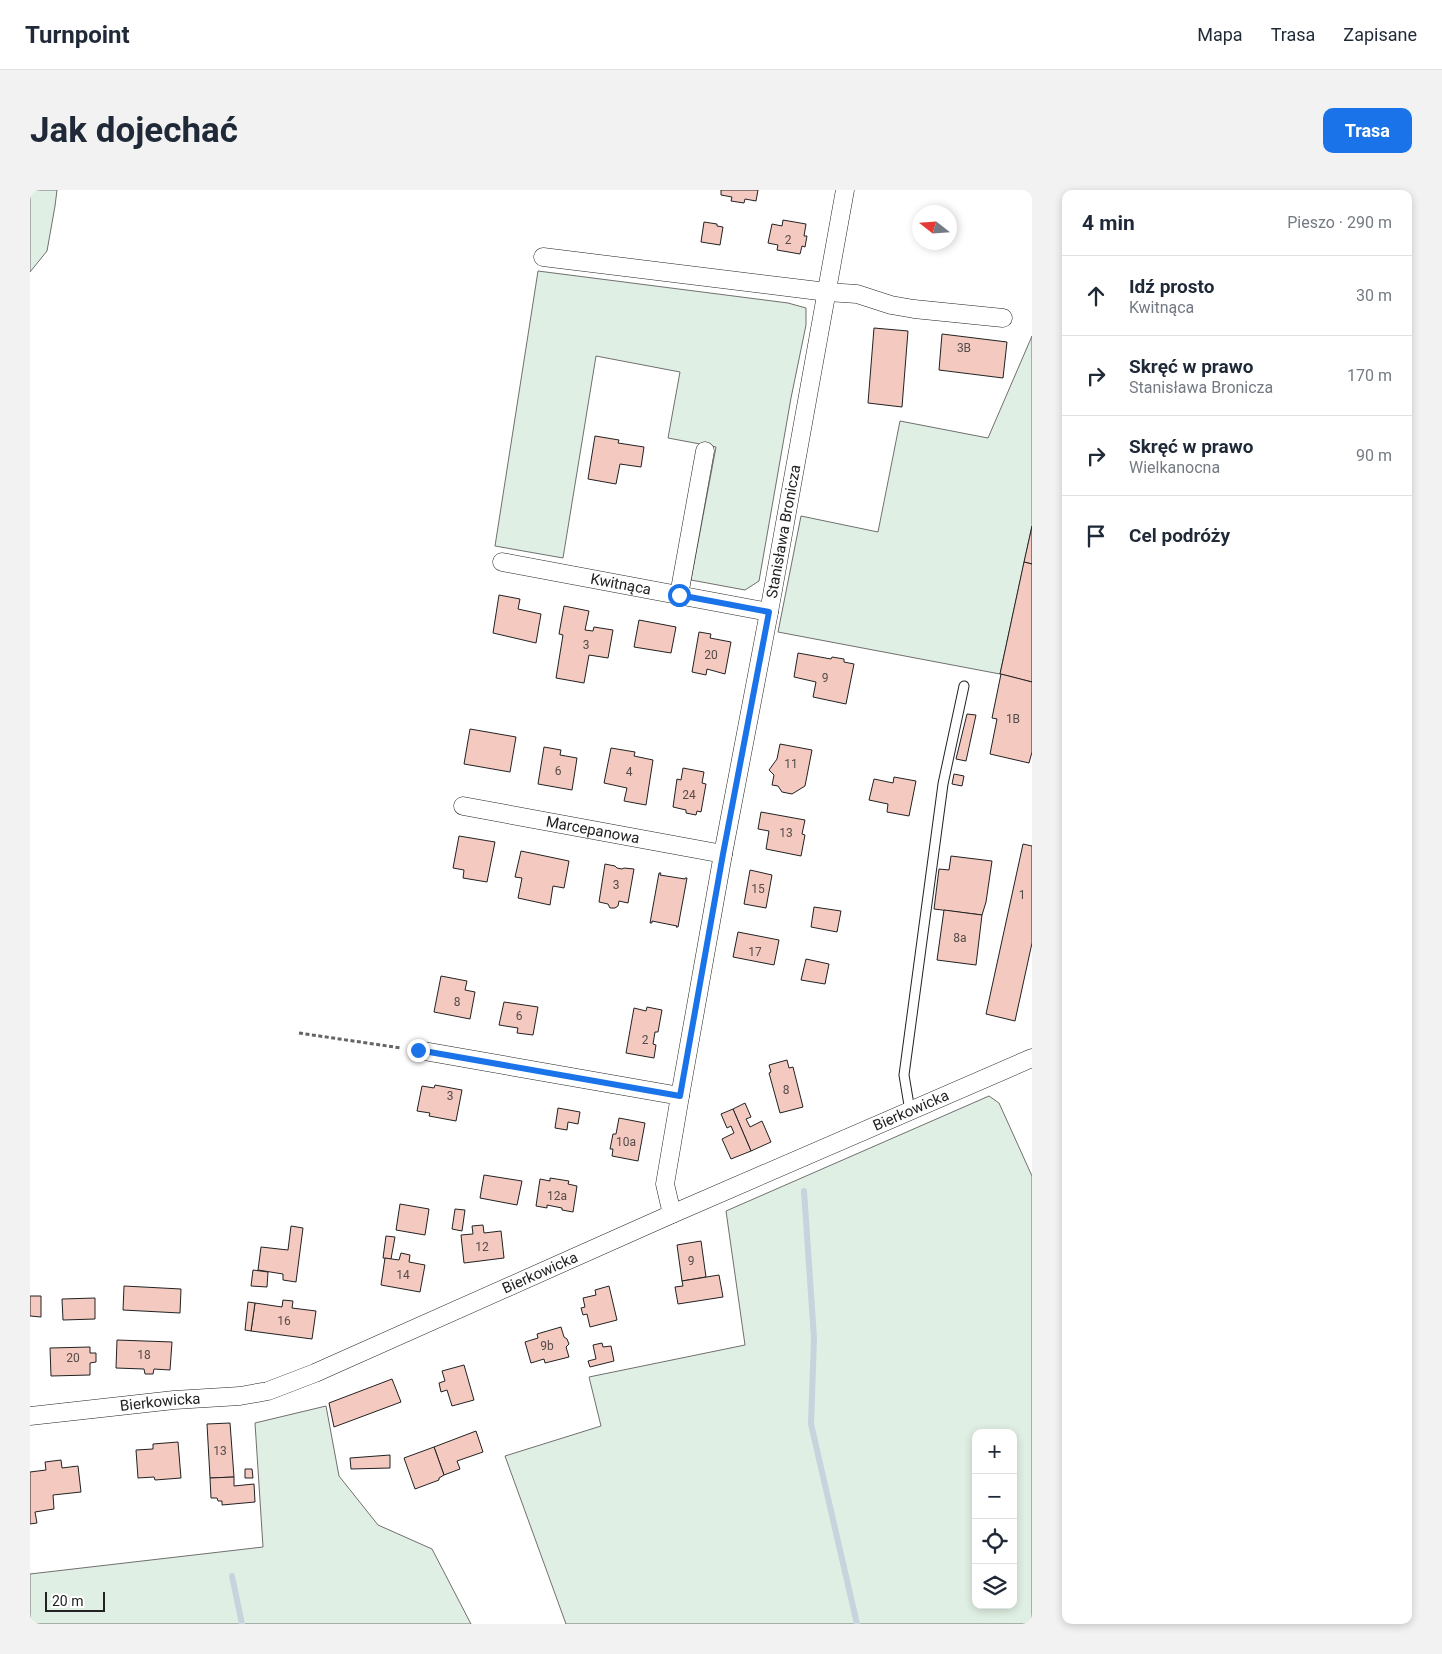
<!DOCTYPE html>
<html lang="pl">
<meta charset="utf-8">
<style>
body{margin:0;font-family:Roboto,sans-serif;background:#f2f2f3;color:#1f2937}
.controls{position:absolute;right:15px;bottom:15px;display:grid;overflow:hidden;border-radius:10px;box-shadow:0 2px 8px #0003}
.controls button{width:45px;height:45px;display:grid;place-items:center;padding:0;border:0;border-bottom:1px solid #e0e1e3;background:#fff;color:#1f2937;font:25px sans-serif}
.compass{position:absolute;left:882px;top:15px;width:45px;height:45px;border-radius:50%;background:#fff;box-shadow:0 2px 8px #0003;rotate:287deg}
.scale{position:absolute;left:15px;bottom:12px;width:60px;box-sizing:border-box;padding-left:5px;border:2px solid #222;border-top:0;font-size:14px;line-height:18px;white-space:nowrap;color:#222;-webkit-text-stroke:4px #fff;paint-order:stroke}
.stop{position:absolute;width:15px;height:15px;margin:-11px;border:4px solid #1a73e8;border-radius:50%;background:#fff}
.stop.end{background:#1a73e8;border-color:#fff;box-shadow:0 1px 5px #0008}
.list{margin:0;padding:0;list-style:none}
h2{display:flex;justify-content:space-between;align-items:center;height:65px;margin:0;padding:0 20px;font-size:21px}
h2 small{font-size:16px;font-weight:400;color:#747a83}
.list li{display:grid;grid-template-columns:32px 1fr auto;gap:15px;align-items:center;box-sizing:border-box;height:80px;padding:0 20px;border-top:1px solid #e0e1e3}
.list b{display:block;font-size:19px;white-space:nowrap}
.list p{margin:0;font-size:16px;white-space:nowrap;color:#747a83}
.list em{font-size:16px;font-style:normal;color:#747a83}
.icon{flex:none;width:28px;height:28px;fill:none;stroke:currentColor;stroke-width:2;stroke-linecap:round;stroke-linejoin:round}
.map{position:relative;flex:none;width:1002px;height:1434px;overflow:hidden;border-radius:10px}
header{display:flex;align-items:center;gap:30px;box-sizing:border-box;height:70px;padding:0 25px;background:#fff;border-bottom:1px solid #e0e1e3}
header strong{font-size:24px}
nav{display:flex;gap:28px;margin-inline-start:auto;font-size:18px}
.intro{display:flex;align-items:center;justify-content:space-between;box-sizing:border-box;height:120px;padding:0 30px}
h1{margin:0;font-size:35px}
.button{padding:12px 22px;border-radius:10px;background:#1a73e8;color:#fff;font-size:18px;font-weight:700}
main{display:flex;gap:30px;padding:0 30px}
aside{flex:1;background:#fff;border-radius:10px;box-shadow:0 2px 8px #0003}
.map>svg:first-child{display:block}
.green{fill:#e0efe3;stroke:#6f6f6f;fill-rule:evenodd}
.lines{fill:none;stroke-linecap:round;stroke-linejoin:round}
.stream{stroke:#c7d3dd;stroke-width:6}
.building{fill:#f3c9c0;stroke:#222}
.lane-casing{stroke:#222;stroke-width:11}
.street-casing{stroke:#222;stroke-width:19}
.path{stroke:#646464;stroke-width:3;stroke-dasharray:4 2.5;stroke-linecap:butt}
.lane{stroke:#fff;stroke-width:9}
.street{stroke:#fff;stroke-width:18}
.route{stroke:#1a73e8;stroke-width:6}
.labels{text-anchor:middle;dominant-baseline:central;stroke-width:4;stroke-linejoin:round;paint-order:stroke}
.number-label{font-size:12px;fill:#564c4a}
.street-label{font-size:15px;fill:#222;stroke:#fff}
</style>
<header>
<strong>Turnpoint</strong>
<nav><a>Mapa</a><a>Trasa</a><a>Zapisane</a></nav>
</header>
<div class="intro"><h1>Jak dojechać</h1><a class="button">Trasa</a></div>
<main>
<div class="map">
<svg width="1002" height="1434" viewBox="0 0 1002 1434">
<rect width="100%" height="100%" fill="#fff"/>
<!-- green -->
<g class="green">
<polygon points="0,0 27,0 25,16 17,61 0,82"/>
<polygon points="508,81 758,113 776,118 776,135 761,208 729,391 715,400 661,390 686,257 638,248 650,182 566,166 533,368 465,356"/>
<polygon points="1002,146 1002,336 970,484 748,442 771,326 848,342 870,231 958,248"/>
<path d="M 959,906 L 969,913 L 1002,986 L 1002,1434 L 536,1434 L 475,1266 L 571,1236 L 559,1187 L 715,1155 L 696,1021 ZM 946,1243 L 983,1243 L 983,1415 L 946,1415 Z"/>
<polygon points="296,1216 309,1286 348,1335 402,1359 441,1434 0,1434 0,1384 233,1357 225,1233"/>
</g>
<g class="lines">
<!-- stream -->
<g class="stream">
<polyline points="774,1001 784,1148 781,1234 827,1434"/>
<polyline points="202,1386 212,1434"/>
</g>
</g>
<!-- building -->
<g class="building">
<polygon points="691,0 728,0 726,11 715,9 714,13 701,11 702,7 691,5"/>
<polygon points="753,30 776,34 774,46 777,46 775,57 772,56 770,64 747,60 748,55 738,53 742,34 752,36"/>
<polygon points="674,32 687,34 687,36 693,37 690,55 671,52"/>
<polygon points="844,138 878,141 872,217 838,213"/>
<polygon points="912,144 977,152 973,188 909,180"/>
<polygon points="565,246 589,250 588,253 614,257 611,277 590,274 586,294 558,289"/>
<polygon points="1002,336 1002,374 994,372"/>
<polygon points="994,372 1002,374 1002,492 970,484"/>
<polygon points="469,405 490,409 488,419 511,424 506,453 463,443"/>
<polygon points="534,416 559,421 555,440 563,441 564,437 583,440 578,468 559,465 554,493 526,488 533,445 529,444"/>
<polygon points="609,430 646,437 641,463 604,457"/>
<polygon points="669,442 681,444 680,448 701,452 695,484 677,479 676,485 662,482"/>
<polygon points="768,463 801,469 802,467 814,469 814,472 824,474 816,514 783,507 786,492 764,487"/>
<polygon points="971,484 1002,492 1002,562 999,573 960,564 967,529 962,528"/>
<polygon points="937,524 946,525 936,571 926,569"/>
<polygon points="440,539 486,547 480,582 434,574"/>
<polygon points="750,554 782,560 775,596 762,604 752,602 748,596 742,595 744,585 739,580 747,569"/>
<polygon points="514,557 531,560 530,565 547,568 542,600 508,594"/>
<polygon points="581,558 605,562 604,566 623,570 616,615 594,611 597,598 574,593"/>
<polygon points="653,578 674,582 672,593 676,594 671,622 667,621 666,625 656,623 656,620 643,617 647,589 651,590"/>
<polygon points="924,584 934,586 932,596 922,594"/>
<polygon points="864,587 886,591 879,626 857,622 858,614 839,610 844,589 863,593"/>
<polygon points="731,622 775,630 772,644 775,645 771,666 736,659 739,641 728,639"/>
<polygon points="429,646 465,652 457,692 433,688 434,680 423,678"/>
<polygon points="993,654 1002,656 1002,753 985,831 956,824"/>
<polygon points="491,661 539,671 534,698 523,696 520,715 488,708 492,688 485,687"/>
<polygon points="921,666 962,671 956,712 952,725 904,719 909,679 919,680"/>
<polygon points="575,674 585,676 587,678 592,679 594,678 604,679 598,713 589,711 588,716 585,718 580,718 578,714 569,712"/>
<polygon points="720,680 742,685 736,718 714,714"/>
<polygon points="629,683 631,683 630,685 655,689 655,688 657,688 648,737 646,737 647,736 622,731 622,733 620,733"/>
<polygon points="784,717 811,721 807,742 781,737"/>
<polygon points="914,720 952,725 946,775 907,770"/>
<polygon points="708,742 749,750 744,775 703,767"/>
<polygon points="776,769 799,774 795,794 771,790"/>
<polygon points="411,786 437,791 435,800 445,802 440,829 404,822"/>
<polygon points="474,812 508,817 503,845 487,843 488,838 469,835"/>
<polygon points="617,817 632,820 628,842 625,842 623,854 626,855 624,868 596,863 604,818 616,821"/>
<polygon points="757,870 759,878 763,877 773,917 750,923 739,883 741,882 739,875"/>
<polygon points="405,895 432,900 426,931 399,926 400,923 387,921 392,896 404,898"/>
<polygon points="715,913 721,927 716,929 720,937 732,931 741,952 721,961 703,919"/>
<polygon points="528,918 550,922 548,934 538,932 537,940 525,938"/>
<polygon points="703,919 721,961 701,969 692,949 704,943 701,936 697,938 691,924"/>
<polygon points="589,928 615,933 608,971 582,966 583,959 580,959 583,944 586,944"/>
<polygon points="454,985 492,991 487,1015 450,1008"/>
<polygon points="520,988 539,991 538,994 547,996 543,1022 532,1020 532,1018 517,1015 517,1018 506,1016 510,989 520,991"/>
<polygon points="370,1014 399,1019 395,1045 366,1040"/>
<polygon points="425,1019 435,1020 432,1041 422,1039"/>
<polygon points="453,1035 454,1043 471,1041 474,1068 434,1073 431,1045 443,1044 442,1036"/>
<polygon points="261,1036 273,1038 266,1092 253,1090 253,1084 228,1080 231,1057 258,1060"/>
<polygon points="356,1046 365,1047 361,1069 353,1068"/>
<polygon points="671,1051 676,1087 652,1091 647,1055"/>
<polygon points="371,1063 380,1065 379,1072 395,1075 390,1102 351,1095 355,1068 369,1070"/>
<polygon points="223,1080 238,1082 237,1097 221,1096"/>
<polygon points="689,1085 693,1107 648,1114 645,1097 653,1096 652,1091"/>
<polygon points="94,1096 151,1099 150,1123 93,1120"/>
<polygon points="579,1096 587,1130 560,1137 557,1124 553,1125 551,1118 555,1117 553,1108 566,1105 565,1100"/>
<polygon points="0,1106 11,1106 11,1127 0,1126"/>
<polygon points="65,1108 65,1129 33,1130 32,1109"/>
<polygon points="253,1110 263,1111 262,1118 286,1121 282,1149 221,1141 225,1113 252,1117"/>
<polygon points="218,1112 225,1113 221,1141 215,1140"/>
<polygon points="531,1137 534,1147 537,1149 539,1154 536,1157 539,1167 515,1173 514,1169 501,1173 495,1152 508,1148 507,1144"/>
<polygon points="87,1150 142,1152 140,1180 124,1179 123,1184 115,1184 114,1179 86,1178"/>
<polygon points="572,1153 573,1157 581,1156 584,1171 560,1177 558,1171 566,1169 563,1155"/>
<polygon points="60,1157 60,1163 66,1163 66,1172 60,1173 60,1185 21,1186 20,1158"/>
<polygon points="434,1175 444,1210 422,1216 417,1200 411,1202 409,1193 415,1191 412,1181"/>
<polygon points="362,1189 371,1212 304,1237 299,1213"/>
<polygon points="200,1233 204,1287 180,1288 177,1234"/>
<polygon points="446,1241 453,1262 427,1271 430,1279 414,1285 404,1257"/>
<polygon points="148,1252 151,1288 125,1290 124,1287 108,1288 106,1260 123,1259 123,1254"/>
<polygon points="404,1257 414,1285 409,1288 409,1290 385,1299 374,1268"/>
<polygon points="360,1265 360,1278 321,1279 320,1268"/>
<polygon points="31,1270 32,1278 48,1276 51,1302 23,1305 24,1319 5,1322 7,1333 0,1334 0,1282 16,1280 15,1272"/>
<polygon points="215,1279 222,1279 223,1288 215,1288"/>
<polygon points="204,1287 204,1296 224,1294 225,1312 192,1315 192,1311 188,1311 187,1308 181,1308 180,1288"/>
</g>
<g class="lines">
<!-- lane casing -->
<g class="lane-casing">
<polyline id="lane" points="880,921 874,885 913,594 934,496"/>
</g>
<!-- street casing -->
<g class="street-casing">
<g id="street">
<polyline points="513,67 797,102 827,104 861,115 884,119 973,128"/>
<path id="s1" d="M 472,372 L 739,422"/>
<polyline points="649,405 675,261"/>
<path id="s2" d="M 433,616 L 693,664"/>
<polyline points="388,860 650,906"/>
<path id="s3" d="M 642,1024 L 635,994 L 650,906 L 693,664 L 739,422 L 815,0"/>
<path id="s4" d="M 0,1226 L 144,1210 L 210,1206 L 238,1201 L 285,1183 L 642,1024 L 1002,868"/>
</g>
</g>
<!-- path -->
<polyline class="path" points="269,843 371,858"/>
<!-- lane -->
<use href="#lane" class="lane"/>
<!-- street -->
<use href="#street" class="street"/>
</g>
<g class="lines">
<!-- route -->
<polyline class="route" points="388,860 650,906 693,664 739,422 649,405"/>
</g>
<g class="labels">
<!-- number labels -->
<g class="number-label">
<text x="758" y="50">2</text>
<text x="934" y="158">3B</text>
<text x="556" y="455">3</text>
<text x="681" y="465">20</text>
<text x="795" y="488">9</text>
<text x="983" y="529">1B</text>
<text x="761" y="574">11</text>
<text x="528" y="581">6</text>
<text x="599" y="582">4</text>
<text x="659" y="605">24</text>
<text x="756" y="643">13</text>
<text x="586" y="695">3</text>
<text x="728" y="699">15</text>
<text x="992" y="705">1</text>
<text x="930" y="748">8a</text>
<text x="725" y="762">17</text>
<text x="427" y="812">8</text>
<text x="489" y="826">6</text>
<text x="615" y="850">2</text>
<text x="756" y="900">8</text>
<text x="420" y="906">3</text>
<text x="596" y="952">10a</text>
<text x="527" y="1006">12a</text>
<text x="452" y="1057">12</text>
<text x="661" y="1071">9</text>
<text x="373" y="1085">14</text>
<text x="254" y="1131">16</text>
<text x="517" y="1156">9b</text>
<text x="114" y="1165">18</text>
<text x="43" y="1168">20</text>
<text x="190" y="1261">13</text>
</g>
<!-- street labels -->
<g class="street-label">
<text stroke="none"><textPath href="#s3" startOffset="694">Stanisława Bronicza</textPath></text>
<text stroke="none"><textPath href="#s1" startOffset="121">Kwitnąca</textPath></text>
<text stroke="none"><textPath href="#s2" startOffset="132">Marcepanowa</textPath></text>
<text stroke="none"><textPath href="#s4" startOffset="941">Bierkowicka</textPath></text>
<text stroke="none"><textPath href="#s4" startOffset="536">Bierkowicka</textPath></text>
<text stroke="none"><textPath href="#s4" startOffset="131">Bierkowicka</textPath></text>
</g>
</g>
</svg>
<div class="controls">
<button>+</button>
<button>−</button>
<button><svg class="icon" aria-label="locate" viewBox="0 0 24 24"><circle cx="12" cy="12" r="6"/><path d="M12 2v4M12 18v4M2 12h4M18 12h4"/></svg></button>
<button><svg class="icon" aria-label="layers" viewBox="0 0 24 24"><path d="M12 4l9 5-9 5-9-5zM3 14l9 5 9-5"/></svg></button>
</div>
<svg class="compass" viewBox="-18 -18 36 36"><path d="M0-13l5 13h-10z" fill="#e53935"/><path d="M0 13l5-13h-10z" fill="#747a83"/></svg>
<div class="scale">20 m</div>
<div class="stop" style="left:649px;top:405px"></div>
<div class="stop end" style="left:388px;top:860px"></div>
</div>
<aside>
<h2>4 min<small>Pieszo · 290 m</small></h2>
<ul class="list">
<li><svg class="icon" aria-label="ahead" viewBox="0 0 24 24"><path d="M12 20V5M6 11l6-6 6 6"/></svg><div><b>Idź prosto</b><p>Kwitnąca</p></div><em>30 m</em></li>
<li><svg class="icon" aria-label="right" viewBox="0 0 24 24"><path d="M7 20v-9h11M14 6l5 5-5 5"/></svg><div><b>Skręć w prawo</b><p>Stanisława Bronicza</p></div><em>170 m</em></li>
<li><svg class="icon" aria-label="right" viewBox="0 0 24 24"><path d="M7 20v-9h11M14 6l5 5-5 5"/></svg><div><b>Skręć w prawo</b><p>Wielkanocna</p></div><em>90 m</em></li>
<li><svg class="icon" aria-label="arrive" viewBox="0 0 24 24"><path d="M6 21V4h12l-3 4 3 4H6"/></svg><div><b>Cel podróży</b></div></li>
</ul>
</aside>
</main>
